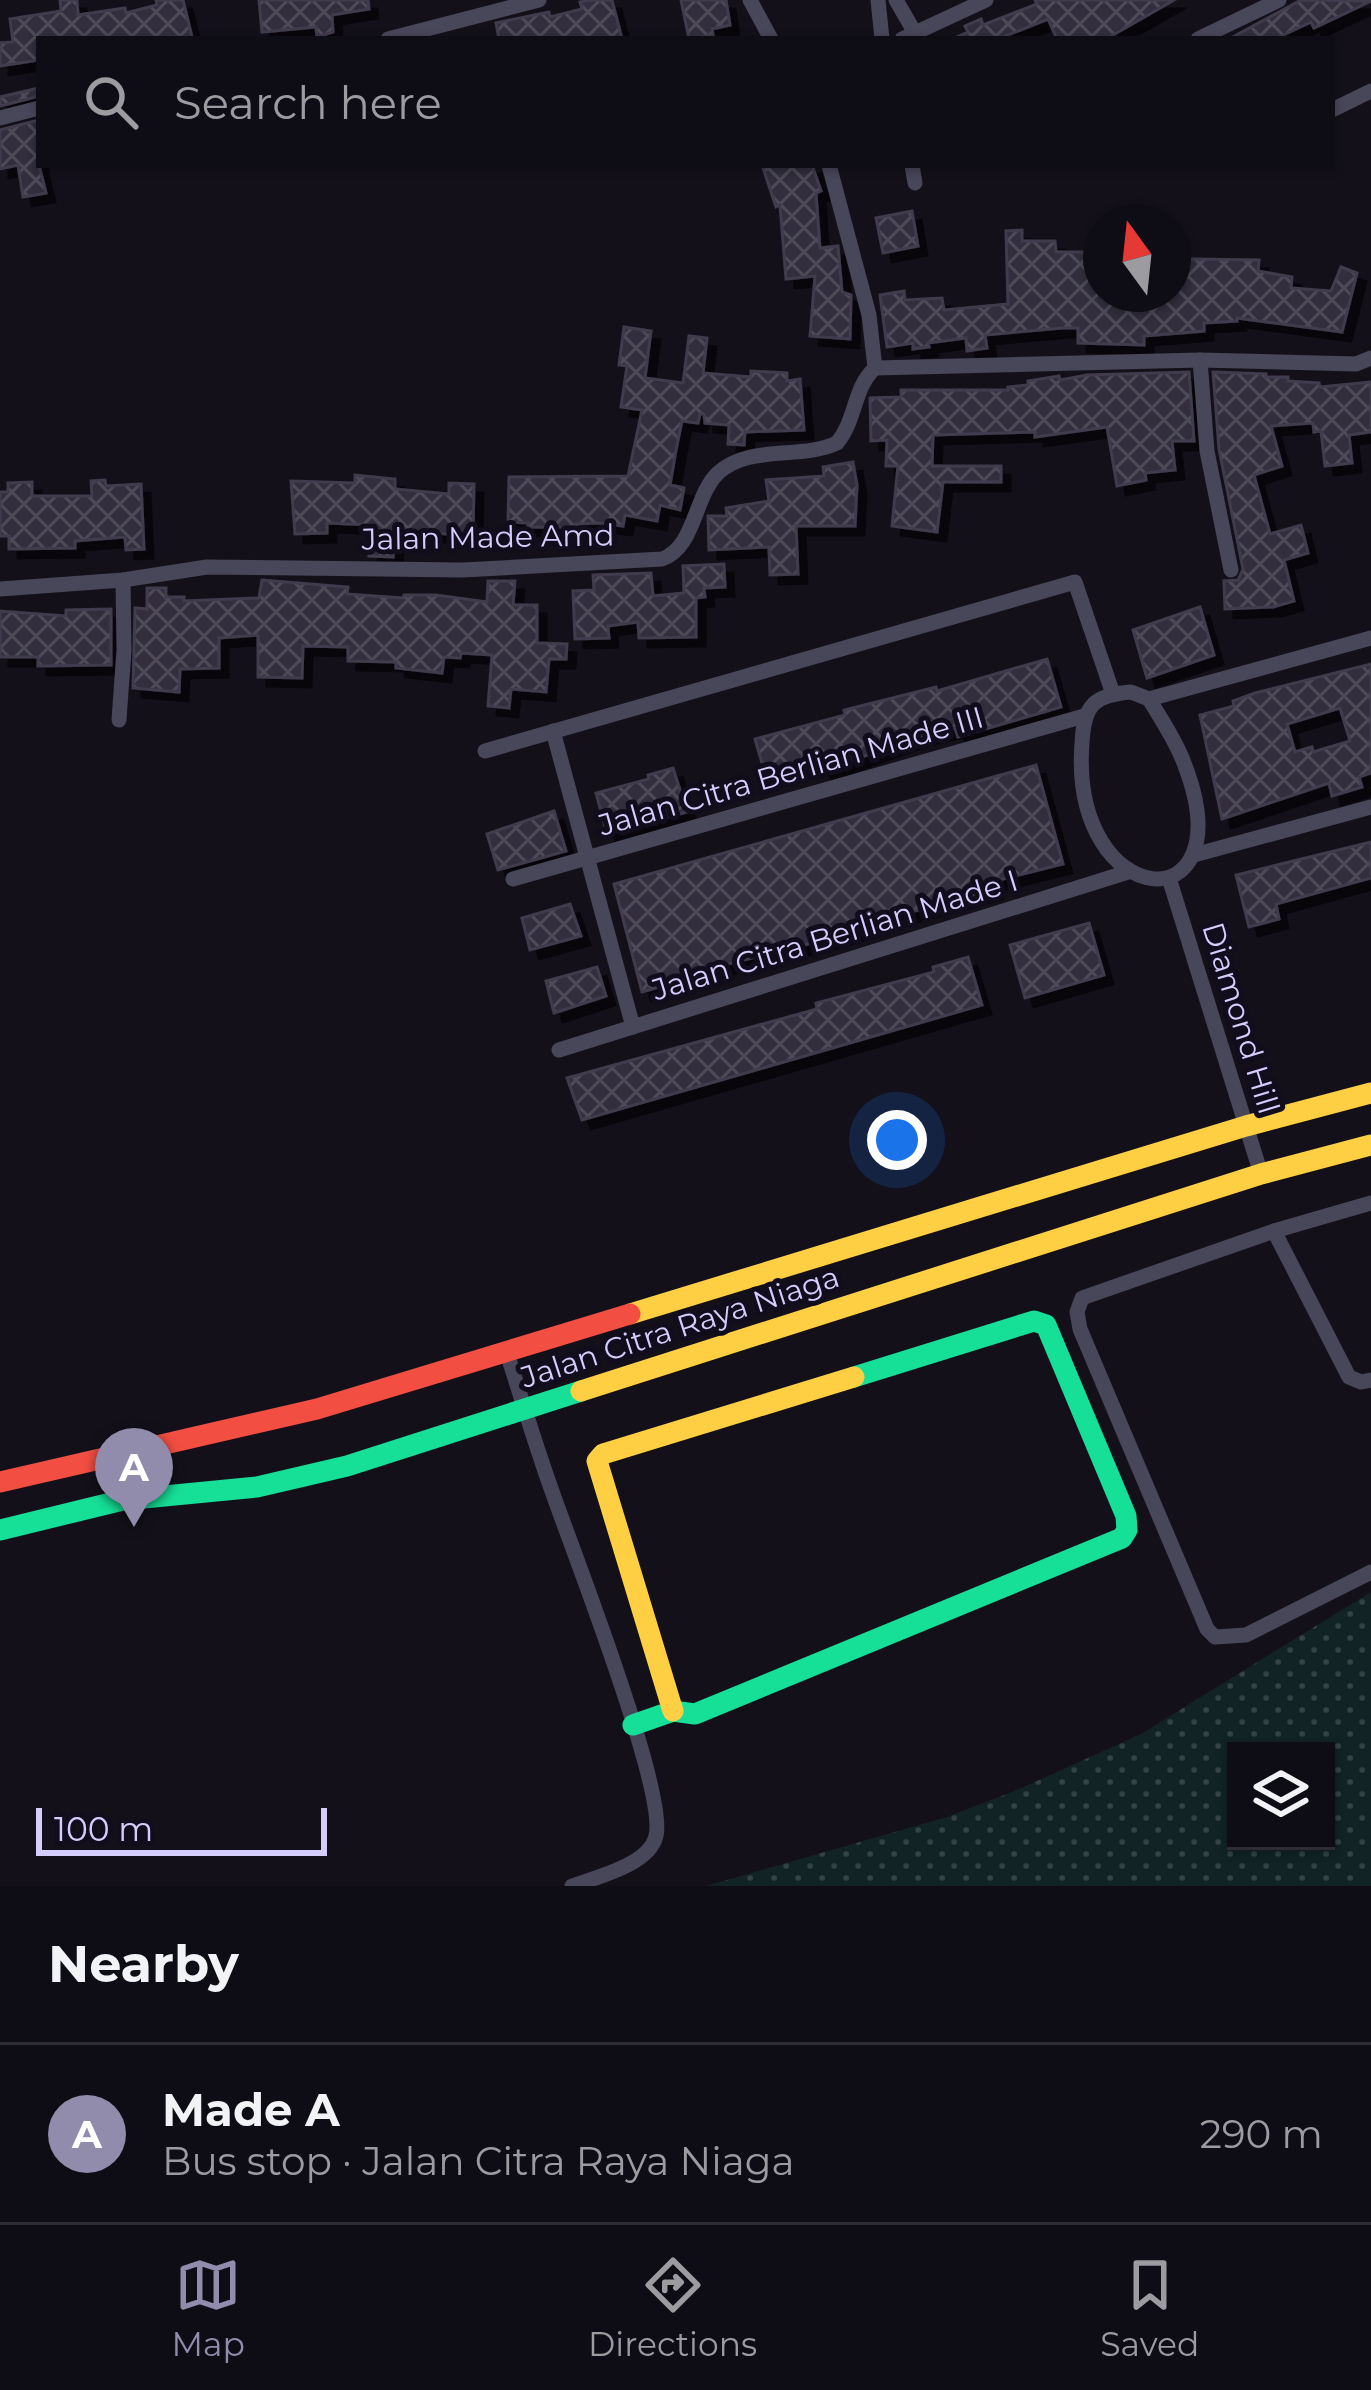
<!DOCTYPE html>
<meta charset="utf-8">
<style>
body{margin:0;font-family:Montserrat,sans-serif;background:#17151d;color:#f1f3f6}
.controls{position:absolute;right:36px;bottom:36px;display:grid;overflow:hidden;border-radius:0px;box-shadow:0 3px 9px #0004}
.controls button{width:108px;height:108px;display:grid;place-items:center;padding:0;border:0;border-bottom:3px solid #2e2c34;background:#0e0c14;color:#f1f3f6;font:60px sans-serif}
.compass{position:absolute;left:1083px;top:204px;width:108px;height:108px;border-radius:50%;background:#0e0c14;box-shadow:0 3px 9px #0004;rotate:345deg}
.scale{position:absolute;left:36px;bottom:30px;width:291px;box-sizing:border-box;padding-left:12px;border:6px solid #d5cdfb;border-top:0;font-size:33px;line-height:42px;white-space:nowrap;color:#d5cdfb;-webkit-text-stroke:9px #110d1d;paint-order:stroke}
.you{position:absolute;left:897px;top:1140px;width:42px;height:42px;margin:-30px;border:9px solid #fff;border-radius:50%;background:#1a73e8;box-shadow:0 0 0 18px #1a73e833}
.badge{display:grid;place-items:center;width:78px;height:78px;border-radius:50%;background:#918bac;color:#fff;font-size:39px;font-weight:700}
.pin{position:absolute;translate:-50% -99px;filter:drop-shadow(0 3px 6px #0008)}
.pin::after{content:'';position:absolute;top:63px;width:42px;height:36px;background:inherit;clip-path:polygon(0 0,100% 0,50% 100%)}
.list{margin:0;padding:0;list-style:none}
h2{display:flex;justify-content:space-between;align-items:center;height:156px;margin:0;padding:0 48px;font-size:51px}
h2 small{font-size:39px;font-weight:400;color:#9b9ba0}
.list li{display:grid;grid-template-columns:78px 1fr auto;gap:36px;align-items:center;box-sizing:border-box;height:180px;padding:0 48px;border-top:3px solid #2e2c34}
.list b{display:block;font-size:45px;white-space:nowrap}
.list p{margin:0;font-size:39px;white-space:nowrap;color:#9b9ba0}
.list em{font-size:39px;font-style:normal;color:#9b9ba0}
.icon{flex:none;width:66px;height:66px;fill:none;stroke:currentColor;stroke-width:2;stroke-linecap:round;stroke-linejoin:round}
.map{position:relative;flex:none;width:1371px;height:1886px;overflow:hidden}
.search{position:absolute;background:#0e0c14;box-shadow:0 3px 9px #0004;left:36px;right:36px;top:36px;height:132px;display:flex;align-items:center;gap:30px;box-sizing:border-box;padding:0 42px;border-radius:0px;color:#9b9ba0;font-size:45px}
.sheet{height:336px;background:#0e0c14}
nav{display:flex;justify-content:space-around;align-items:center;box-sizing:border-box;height:168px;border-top:3px solid #2e2c34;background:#0e0c14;font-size:33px;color:#9b9ba0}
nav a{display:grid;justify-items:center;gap:6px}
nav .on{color:#918bac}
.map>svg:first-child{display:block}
.grass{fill:url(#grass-dots);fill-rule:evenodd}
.building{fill:url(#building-cross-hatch);stroke:#403b4d;stroke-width:3;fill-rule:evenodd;filter:url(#shadow)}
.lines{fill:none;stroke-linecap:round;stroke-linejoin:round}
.street{stroke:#484659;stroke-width:15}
.fast{stroke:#16e098;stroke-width:21}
.slow{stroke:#ffcf43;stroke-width:21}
.jam{stroke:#f24e42;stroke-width:21}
.labels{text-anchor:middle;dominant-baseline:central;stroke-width:10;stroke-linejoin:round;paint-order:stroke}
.street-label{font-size:30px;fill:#d5cdfb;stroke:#110d1d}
</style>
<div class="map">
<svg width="1371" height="1886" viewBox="0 0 1371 1886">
<defs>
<pattern id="grass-dots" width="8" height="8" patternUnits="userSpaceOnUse" patternTransform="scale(3)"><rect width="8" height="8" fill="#112324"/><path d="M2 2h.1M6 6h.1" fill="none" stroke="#334245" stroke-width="1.8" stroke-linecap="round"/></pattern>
<pattern id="building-cross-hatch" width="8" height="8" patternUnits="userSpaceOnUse" patternTransform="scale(3)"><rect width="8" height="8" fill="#312e3c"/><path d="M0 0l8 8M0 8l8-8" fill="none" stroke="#4e4b59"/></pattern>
<filter id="shadow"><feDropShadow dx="9" dy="9" stdDeviation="0" flood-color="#0009"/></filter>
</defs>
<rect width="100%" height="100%" fill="#13101a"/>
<!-- grass -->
<path class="grass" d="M 1371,1592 L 1371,1886 L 706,1886 L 947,1817 L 1017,1790 L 1141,1734 ZM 1236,1751 L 1326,1751 L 1326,1841 L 1236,1841 Z"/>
<!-- building -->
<g class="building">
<polygon points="60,0 77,0 78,15 125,8 126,13 157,5 156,0 183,0 192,37 39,39 39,60 0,66 0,43 13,42 10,19 61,11"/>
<polygon points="259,0 368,0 369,9 332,15 333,32 317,37 316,27 262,32"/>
<polygon points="589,0 612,0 622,39 499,39 496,23 549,12 550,17 582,9 580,2"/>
<polygon points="681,0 726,0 730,25 712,29 713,35 689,39"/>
<polygon points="1035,0 1174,0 1106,39 1057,39 1048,19 998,39 952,39 968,32 965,26 981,19 983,25 1037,4"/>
<polygon points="1301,0 1371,1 1314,28 1311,22 1275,39 1229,39"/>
<polygon points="39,88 39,96 0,106 0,97"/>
<polygon points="39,120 39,165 46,193 23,197 18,165 0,169 0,130"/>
<polygon points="762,165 812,165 821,191 816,193 820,248 838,246 842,292 851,295 850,339 810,336 815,276 786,279 780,205 776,207"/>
<polygon points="912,211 918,246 883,253 876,218"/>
<polygon points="1022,230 1022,241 1055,241 1056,252 1101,252 1101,294 1173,294 1173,261 1192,259 1259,260 1258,271 1292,277 1291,288 1331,291 1341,267 1357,273 1342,332 1237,318 1237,321 1204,323 1204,331 1144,336 1144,345 1078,343 1078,328 1062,328 985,335 987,348 967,351 966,338 928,343 929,347 913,349 913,343 887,347 880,295 904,291 905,300 942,298 944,310 1008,304 1006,231"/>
<polygon points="624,327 651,331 645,378 683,383 689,336 707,338 703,373 751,377 751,371 787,373 787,381 800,379 804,430 745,432 744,445 728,444 729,425 705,423 704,414 700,414 698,423 682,421 676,450 670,485 684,488 680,510 660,505 657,521 625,515 623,526 600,523 576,524 576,528 528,527 528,523 508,522 509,477 628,476 642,410 621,407 627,366 619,365"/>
<polygon points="1189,372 1194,441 1172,441 1175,470 1145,473 1146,480 1117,486 1107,427 1035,437 1035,432 933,435 932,466 1001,466 1001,482 943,482 937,532 892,526 898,466 886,466 887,440 871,441 870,398 901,397 901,390 1008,390 1008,387 1028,385 1028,381 1059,376 1060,380 1087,375"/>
<polygon points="1213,372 1266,374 1266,377 1288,377 1288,381 1319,383 1320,387 1371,382 1371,432 1349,435 1352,463 1325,466 1321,431 1314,432 1313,423 1271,426 1282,466 1254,475 1270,534 1301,525 1308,553 1284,560 1294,601 1273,607 1225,609 1224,581 1238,580 1243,569 1219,449"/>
<polygon points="853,462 857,485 855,526 796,526 798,574 770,575 769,547 709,550 708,516 727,516 726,508 769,501 766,480 824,476 823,467"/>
<polygon points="355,475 395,479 395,489 449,494 449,483 474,484 473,536 395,530 393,557 369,556 371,525 327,523 327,533 295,534 291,481 355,483"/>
<polygon points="105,480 106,486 141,484 144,549 126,550 125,537 75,541 75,548 9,549 9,536 0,536 0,492 8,492 8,483 32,482 32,496 92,496 91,481"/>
<polygon points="724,564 725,587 704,588 705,597 696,598 696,637 639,638 638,622 608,626 609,638 575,639 573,591 594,590 593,575 651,573 653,596 684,593 683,566"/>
<polygon points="262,580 348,587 347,594 403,598 404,595 436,595 487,602 488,581 515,581 513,605 537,605 537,643 567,644 566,659 549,659 546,692 511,689 509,708 488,706 492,655 461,653 460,658 444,657 442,673 396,668 396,662 348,661 348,647 303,646 302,678 258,677 258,635 219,638 219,668 180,669 179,692 133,688 135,608 147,609 147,588 166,588 166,597 184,597 184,601 259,598"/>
<polygon points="1200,607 1214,655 1147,678 1133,630"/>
<polygon points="111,609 111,665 38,666 38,657 0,657 0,611 66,616 66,610"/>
<polygon points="1047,659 1061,707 958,737 955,728 917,737 823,771 820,764 766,777 755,739 845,715 844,710 936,687 937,691"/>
<path d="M 1371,664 L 1371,773 L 1359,777 L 1362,787 L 1332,796 L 1329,783 L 1222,819 L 1200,715 L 1234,706 L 1233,701 L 1255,693 ZM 1340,708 L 1350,741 L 1313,752 L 1312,747 L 1295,752 L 1287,724 Z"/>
<polygon points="1036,765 1063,864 991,882 993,890 870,923 871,926 836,937 679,976 681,981 642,992 614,884"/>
<polygon points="673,768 687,812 607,834 596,793 649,779 648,775"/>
<polygon points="554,811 566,851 498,870 487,834"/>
<polygon points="1371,842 1371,878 1276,904 1279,919 1249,927 1236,875"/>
<polygon points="570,904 581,936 530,950 522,918"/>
<polygon points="1089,923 1104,975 1025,998 1010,945"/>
<polygon points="968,957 982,1005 582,1120 567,1078 817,1009 816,1003 934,972 933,967"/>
<polygon points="597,967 606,996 554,1013 546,981"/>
</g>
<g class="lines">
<!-- street -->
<g class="street">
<polyline points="750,0 771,39"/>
<polyline points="878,0 882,39"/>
<polyline points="896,0 915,33"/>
<polyline points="388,39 539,0"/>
<polyline points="902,39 986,0"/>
<polyline points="1198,39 1279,0"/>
<polyline points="1332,110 1371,91"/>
<polyline points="0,118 39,108"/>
<polyline points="829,165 869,315 875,368"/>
<polyline points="912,165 915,183"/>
<polyline points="1200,360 1207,451 1231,570"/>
<polyline points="875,368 1200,360 1356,364 1371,358"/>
<path d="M 0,589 L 123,580 L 207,567 L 463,570 L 662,559 C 695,548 694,496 718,473 C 750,444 801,460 837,443 C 856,421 853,388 875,368"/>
<path d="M 1131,692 L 1149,699 C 1161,719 1176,741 1184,763 C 1248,927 1069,914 1082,743 C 1084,706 1093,695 1131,692 Z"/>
<polyline points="1149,699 1371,638"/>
<polyline points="119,720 124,650 123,580"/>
<polyline points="553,731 633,1027"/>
<polyline points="485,751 1075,582 1113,694"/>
<polyline points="1194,855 1371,807"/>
<polyline points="1169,878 1261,1174"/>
<polyline points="513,879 1084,716"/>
<polyline points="559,1050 1128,872"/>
<polyline points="1371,1203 1274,1231 1082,1298 1077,1312 1080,1329 1207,1629 1215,1637 1246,1635 1371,1572"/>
<polyline points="1274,1231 1349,1377 1361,1382 1371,1380"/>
<path d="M 507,1353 C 522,1400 536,1447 553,1494 C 573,1551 667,1791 656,1836 C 649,1865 597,1877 572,1886"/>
</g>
<!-- fast -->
<g class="fast">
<polyline points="0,1530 123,1500 257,1487 347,1466 581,1391"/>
<polyline points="633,1725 673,1711 695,1714 1122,1538 1127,1530 1126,1516 1046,1325 1034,1321 854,1377"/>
</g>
<!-- slow -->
<g class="slow">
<polyline points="630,1314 1246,1126 1371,1093"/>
<polyline points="581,1391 1261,1174 1371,1145"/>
<polyline points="673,1711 597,1461 603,1454 854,1377"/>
</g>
<!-- jam -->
<polyline class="jam" points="0,1482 317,1409 630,1314"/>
</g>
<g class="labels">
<!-- street labels -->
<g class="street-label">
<text transform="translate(488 537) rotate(-1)">Jalan Made Amd</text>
<text transform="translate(791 771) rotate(-16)">Jalan Citra Berlian Made III</text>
<text transform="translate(835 935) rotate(-17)">Jalan Citra Berlian Made I</text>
<text transform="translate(1241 1018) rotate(73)">Diamond Hill</text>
<text transform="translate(680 1327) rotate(-18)">Jalan Citra Raya Niaga</text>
</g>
</g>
</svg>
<div class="controls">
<button><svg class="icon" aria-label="layers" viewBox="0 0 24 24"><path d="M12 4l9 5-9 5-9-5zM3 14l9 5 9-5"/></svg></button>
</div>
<svg class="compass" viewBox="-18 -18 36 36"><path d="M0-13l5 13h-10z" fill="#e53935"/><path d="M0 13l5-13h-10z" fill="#9b9ba0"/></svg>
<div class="scale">100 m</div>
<div class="you"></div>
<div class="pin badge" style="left:134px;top:1527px">A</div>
<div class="search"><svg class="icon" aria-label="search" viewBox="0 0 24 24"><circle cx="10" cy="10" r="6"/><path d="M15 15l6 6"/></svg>Search here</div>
</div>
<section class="sheet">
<h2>Nearby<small></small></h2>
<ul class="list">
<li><span class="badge">A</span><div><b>Made A</b><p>Bus stop · Jalan Citra Raya Niaga</p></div><em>290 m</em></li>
</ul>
</section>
<nav>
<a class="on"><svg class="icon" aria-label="map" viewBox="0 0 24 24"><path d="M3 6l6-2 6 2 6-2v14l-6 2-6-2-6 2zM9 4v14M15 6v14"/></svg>Map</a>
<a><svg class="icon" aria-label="directions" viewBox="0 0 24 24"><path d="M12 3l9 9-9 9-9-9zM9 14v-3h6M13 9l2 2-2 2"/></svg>Directions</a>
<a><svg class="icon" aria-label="saved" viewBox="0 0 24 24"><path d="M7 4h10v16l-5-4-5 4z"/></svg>Saved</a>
</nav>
